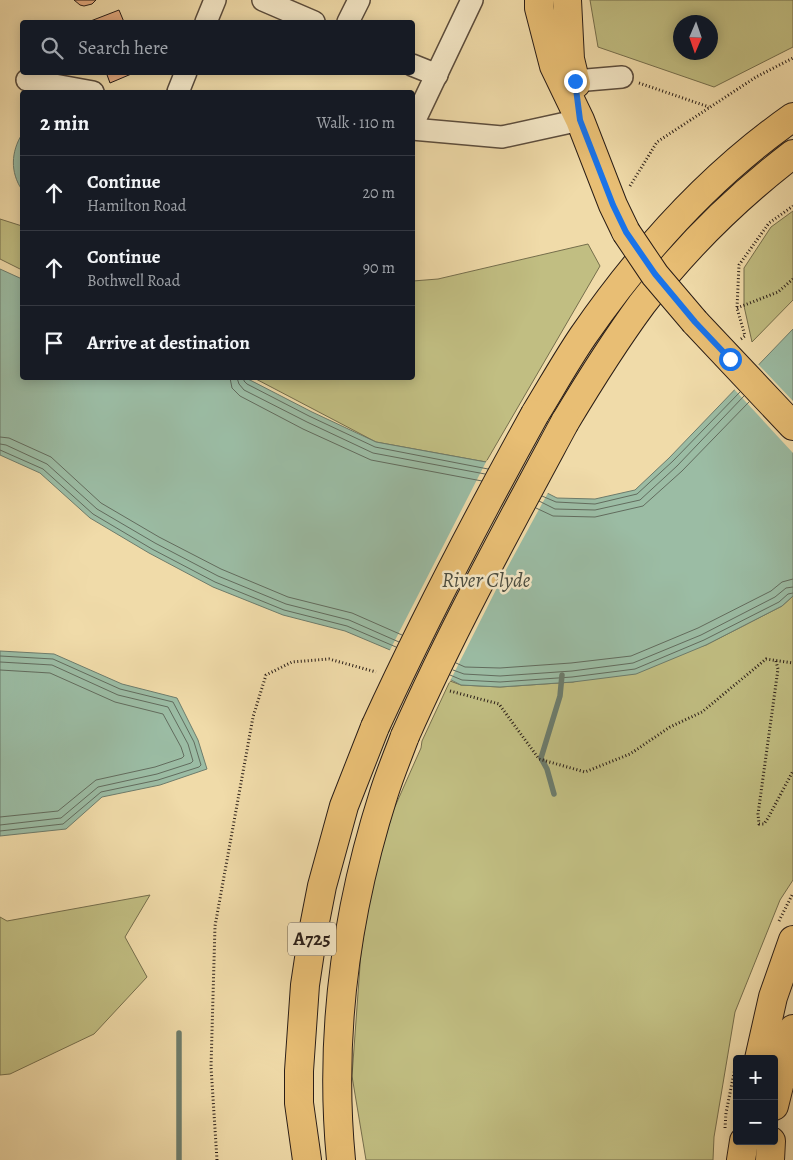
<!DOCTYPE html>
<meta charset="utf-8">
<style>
body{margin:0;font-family:Alegreya,serif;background:#242831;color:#f1f3f6}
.controls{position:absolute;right:15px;bottom:15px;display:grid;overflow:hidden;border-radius:5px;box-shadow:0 2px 12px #0003}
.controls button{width:45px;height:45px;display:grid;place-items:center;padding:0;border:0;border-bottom:1px solid #363941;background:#171b24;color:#f1f3f6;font:25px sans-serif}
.compass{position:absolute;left:673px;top:15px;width:45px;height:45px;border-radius:50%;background:#171b24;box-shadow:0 2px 12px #0003;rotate:182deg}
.stop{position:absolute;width:15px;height:15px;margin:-11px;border:4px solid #1a73e8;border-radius:50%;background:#fff}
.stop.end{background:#1a73e8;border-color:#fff;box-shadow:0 1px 5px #0008}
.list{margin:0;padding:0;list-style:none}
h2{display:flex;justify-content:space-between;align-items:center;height:65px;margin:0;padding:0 20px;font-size:21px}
h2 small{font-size:16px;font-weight:400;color:#9ea1a6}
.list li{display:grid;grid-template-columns:32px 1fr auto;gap:15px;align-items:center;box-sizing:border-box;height:75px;padding:0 20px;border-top:1px solid #363941}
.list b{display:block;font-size:19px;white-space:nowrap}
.list p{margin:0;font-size:16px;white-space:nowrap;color:#9ea1a6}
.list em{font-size:16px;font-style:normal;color:#9ea1a6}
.icon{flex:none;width:28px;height:28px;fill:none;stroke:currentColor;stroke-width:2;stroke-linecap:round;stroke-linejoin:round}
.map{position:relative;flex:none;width:793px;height:1160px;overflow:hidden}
.search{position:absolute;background:#171b24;box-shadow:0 2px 12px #0003;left:20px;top:20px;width:395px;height:55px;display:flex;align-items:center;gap:12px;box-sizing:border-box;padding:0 18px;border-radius:5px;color:#9ea1a6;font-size:19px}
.panel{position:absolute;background:#171b24;box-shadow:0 2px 12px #0003;left:20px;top:90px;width:395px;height:290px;border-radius:5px}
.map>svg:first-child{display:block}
.green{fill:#c1be82;stroke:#756e4c;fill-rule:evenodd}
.water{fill:#9bbca4;stroke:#6d7c6c}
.pier{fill:#f0dba9}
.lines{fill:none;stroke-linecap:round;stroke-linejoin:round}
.shore{stroke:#626c5e;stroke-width:1}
.stream{stroke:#6d7c6c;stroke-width:5.5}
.building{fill:#e6ac80;stroke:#291d17}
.minor-casing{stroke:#5b4c3c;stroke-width:24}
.major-casing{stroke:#291d17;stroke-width:30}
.highway-casing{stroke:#291d17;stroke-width:30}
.path{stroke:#291d17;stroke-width:3;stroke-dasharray:1 2.5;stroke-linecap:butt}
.minor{stroke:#f5e8c7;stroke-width:21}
.major{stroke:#e8be74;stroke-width:28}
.highway{stroke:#e8be74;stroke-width:28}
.major-bridge-casing{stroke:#291d17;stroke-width:30;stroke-linecap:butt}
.highway-bridge-casing{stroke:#291d17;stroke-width:30;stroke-linecap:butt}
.major-bridge{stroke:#e8be74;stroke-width:28}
.highway-bridge{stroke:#e8be74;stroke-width:28}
.route{stroke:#1a73e8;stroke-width:6}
.labels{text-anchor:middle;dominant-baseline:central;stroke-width:5;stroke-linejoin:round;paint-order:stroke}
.shield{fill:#f5e8c7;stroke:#665a4c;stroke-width:1}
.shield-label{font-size:19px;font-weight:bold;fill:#291d17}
.water-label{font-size:21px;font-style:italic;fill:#4b4d41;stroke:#f5e8c7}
</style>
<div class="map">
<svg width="793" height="1160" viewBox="0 0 793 1160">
<rect width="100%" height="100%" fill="#f0dba9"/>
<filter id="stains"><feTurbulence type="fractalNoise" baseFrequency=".004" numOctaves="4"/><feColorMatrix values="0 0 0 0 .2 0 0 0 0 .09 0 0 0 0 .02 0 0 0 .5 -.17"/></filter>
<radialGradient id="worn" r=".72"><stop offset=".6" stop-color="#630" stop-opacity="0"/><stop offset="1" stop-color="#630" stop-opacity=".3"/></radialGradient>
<!-- green -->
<g class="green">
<path d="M 590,0 L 793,0 L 793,47 L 714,87 L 598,47 ZM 680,22 L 710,22 L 710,52 L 680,52 Z"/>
<polygon points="793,211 793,300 752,342 744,306 744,268 771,227"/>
<polygon points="0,219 22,226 22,270 0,259"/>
<polygon points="588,244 600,266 486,462 376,442 254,378 412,378 413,281 438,279"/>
<polygon points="793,596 793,880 780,900 735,1012 714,1137 713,1160 366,1160 352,1076 361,952 372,884 393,811 421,748 422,741 450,681 461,685 500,687 573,682 706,645 782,606"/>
<polygon points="150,895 125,937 147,977 94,1034 10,1074 0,1075 0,917 7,921"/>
</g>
<!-- water -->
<g class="water">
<path d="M 22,134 L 22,190 C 10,172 11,152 22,134 Z"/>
<polygon points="0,269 22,279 22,378 246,378 312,412 376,442 486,462 557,498 595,499 635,490 669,458 793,329 793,596 782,606 706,645 636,674 573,682 500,687 461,685 402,655 345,631 283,615 213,587 149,553 90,518 40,473 0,455"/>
<polygon points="0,651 54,654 122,684 177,698 198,740 207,769 160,785 102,797 66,829 0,836"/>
</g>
<!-- pier -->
<g class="pier">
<polygon points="757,363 793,401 793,453 733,388"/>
<polygon points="487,460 549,491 507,568 449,683 389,652"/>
</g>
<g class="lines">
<!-- shore -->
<g class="shore">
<polyline points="230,378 232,388 240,396 303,429 371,460 482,481"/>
<polyline points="237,378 239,384 244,390 307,422 373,453 485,474"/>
<polyline points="244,378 244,381 247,384 309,416 375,447 488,469"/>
<polyline points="0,437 9,438 51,457 101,503 159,537 221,569 288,597 352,613 402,635"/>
<polyline points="0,444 6,445 47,464 97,509 155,543 218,576 286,604 349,620 399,642"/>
<polyline points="0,450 43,469 93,514 152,549 215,582 284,610 347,626 396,647"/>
<polyline points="542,496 556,502 595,504 637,494 673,461 740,392"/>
<polyline points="539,501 555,509 595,510 640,500 677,466 744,396"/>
<polyline points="536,508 553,516 595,517 643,506 682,471 749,402"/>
<polyline points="0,656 53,659 120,689 173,702 194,742 201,765 199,767 158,780 101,792 63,824 0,831"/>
<polyline points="0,662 52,665 118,695 168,707 188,744 193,761 191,763 157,774 98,787 61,818 0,825"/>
<polyline points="456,663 465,667 500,668 571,663 631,656 698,628 771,591 782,582 793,579"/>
<polyline points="0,670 50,673 115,702 163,714 181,747 184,756 182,758 155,767 96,780 58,811 0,817"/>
<polyline points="453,670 464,674 500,676 572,671 633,663 701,635 775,597 786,588 793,587"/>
<polyline points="450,675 462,680 500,682 572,677 635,669 704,640 779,602 788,594 793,593"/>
</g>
<!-- stream -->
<g class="stream">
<polyline points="554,794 547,769 541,758 560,696 562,675"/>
<polyline points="179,1033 179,1160"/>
</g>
</g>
<!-- building -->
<g class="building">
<polygon points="74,0 96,0 92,4 84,6 80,5"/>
<polygon points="119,10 124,22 88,22"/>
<polygon points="106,72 136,72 110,83"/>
</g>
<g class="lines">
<!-- minor casing -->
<g class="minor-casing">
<g id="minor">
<polyline points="263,0 314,22"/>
<polyline points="206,22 215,0"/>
<polyline points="348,22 359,0"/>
<polyline points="412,65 437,75"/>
<polyline points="27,80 93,92"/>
<polyline points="575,81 622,77"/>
<polyline points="178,92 186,72"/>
<polyline points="412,126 472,0"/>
<polyline points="412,129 502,137 580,120"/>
</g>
</g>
<!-- major casing -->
<g class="major-casing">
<g id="major">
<polyline points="539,0 539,8 554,66 580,120 613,205 626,232"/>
<polyline points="567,0 570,59 576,84"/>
<polyline points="695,322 793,426"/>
</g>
</g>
<!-- highway casing -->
<g class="highway-casing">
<g id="highway">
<path d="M 535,414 C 551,388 566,361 583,336 C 641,252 709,176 793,117"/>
<path d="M 565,422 C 589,382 614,342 642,304 C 685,248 737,197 793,154"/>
<polyline points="759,1059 773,997 793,940"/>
<polyline points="774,1106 793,1029"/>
<polyline points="307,1160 299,1103 299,1071 305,985 313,932 322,886 344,806 375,727"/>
<path d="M 341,1160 C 329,1035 346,912 384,793 C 390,774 398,755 405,736"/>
<polyline points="741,1160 744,1141"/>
<polyline points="770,1160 771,1141"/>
</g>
</g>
<!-- path -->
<g class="path">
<polyline points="639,83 709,107"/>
<polyline points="630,186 657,142 756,77 793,58"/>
<polyline points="737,308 778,292 793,279"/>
<polyline points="741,339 745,336 737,308 739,265 769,223 793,206"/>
<polyline points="776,661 778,669 758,814 759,824 764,824 768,818 793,771"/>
<polyline points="450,691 499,704 539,759 585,772 630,754 670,727 702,712 766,659 793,663"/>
<polyline points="779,921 793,893"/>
<polyline points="725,1128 726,1113 736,1063"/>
<polyline points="217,1160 211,1067 215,926 253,717 266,675 292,662 329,659 376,672"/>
</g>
<!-- minor -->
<use href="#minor" class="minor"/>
<!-- major -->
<use href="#major" class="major"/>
<!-- highway -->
<use href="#highway" class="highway"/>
<!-- major-bridge casing -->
<g class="major-bridge-casing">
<polyline id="major-bridge" points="626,232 655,275 695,322"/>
</g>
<!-- highway-bridge casing -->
<g class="highway-bridge-casing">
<g id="highway-bridge">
<path d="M 375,727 C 424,620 478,517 535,414"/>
<path d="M 405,736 C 453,628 509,526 565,422"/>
</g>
</g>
<!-- major-bridge -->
<use href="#major-bridge" class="major-bridge"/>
<!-- highway-bridge -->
<use href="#highway-bridge" class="highway-bridge"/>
</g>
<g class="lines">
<!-- route -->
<polyline class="route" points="575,81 580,120 613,205 626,232 655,274 695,322 730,359"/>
</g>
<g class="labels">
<!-- shield labels -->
<rect class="shield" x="288" y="922.5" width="48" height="33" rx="4"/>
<g class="shield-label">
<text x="312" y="939">A725</text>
</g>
<!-- water labels -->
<g class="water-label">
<text x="486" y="580">River Clyde</text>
</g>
</g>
<rect width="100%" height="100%" filter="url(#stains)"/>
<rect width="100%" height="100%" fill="url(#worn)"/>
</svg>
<div class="controls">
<button>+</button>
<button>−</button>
</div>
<svg class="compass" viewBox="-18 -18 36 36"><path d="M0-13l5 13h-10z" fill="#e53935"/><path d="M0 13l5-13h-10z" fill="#9ea1a6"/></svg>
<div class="stop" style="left:730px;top:359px"></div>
<div class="stop end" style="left:575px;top:81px"></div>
<div class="search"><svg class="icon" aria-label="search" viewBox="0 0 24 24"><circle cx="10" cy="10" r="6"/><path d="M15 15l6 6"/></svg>Search here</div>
<section class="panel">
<h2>2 min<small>Walk · 110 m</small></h2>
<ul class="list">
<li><svg class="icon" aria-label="ahead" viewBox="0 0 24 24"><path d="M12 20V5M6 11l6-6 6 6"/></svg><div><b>Continue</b><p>Hamilton Road</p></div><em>20 m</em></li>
<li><svg class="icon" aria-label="ahead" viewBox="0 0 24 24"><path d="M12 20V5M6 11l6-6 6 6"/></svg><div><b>Continue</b><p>Bothwell Road</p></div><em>90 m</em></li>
<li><svg class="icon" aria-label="arrive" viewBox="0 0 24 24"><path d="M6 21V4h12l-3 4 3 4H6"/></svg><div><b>Arrive at destination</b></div></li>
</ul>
</section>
</div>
